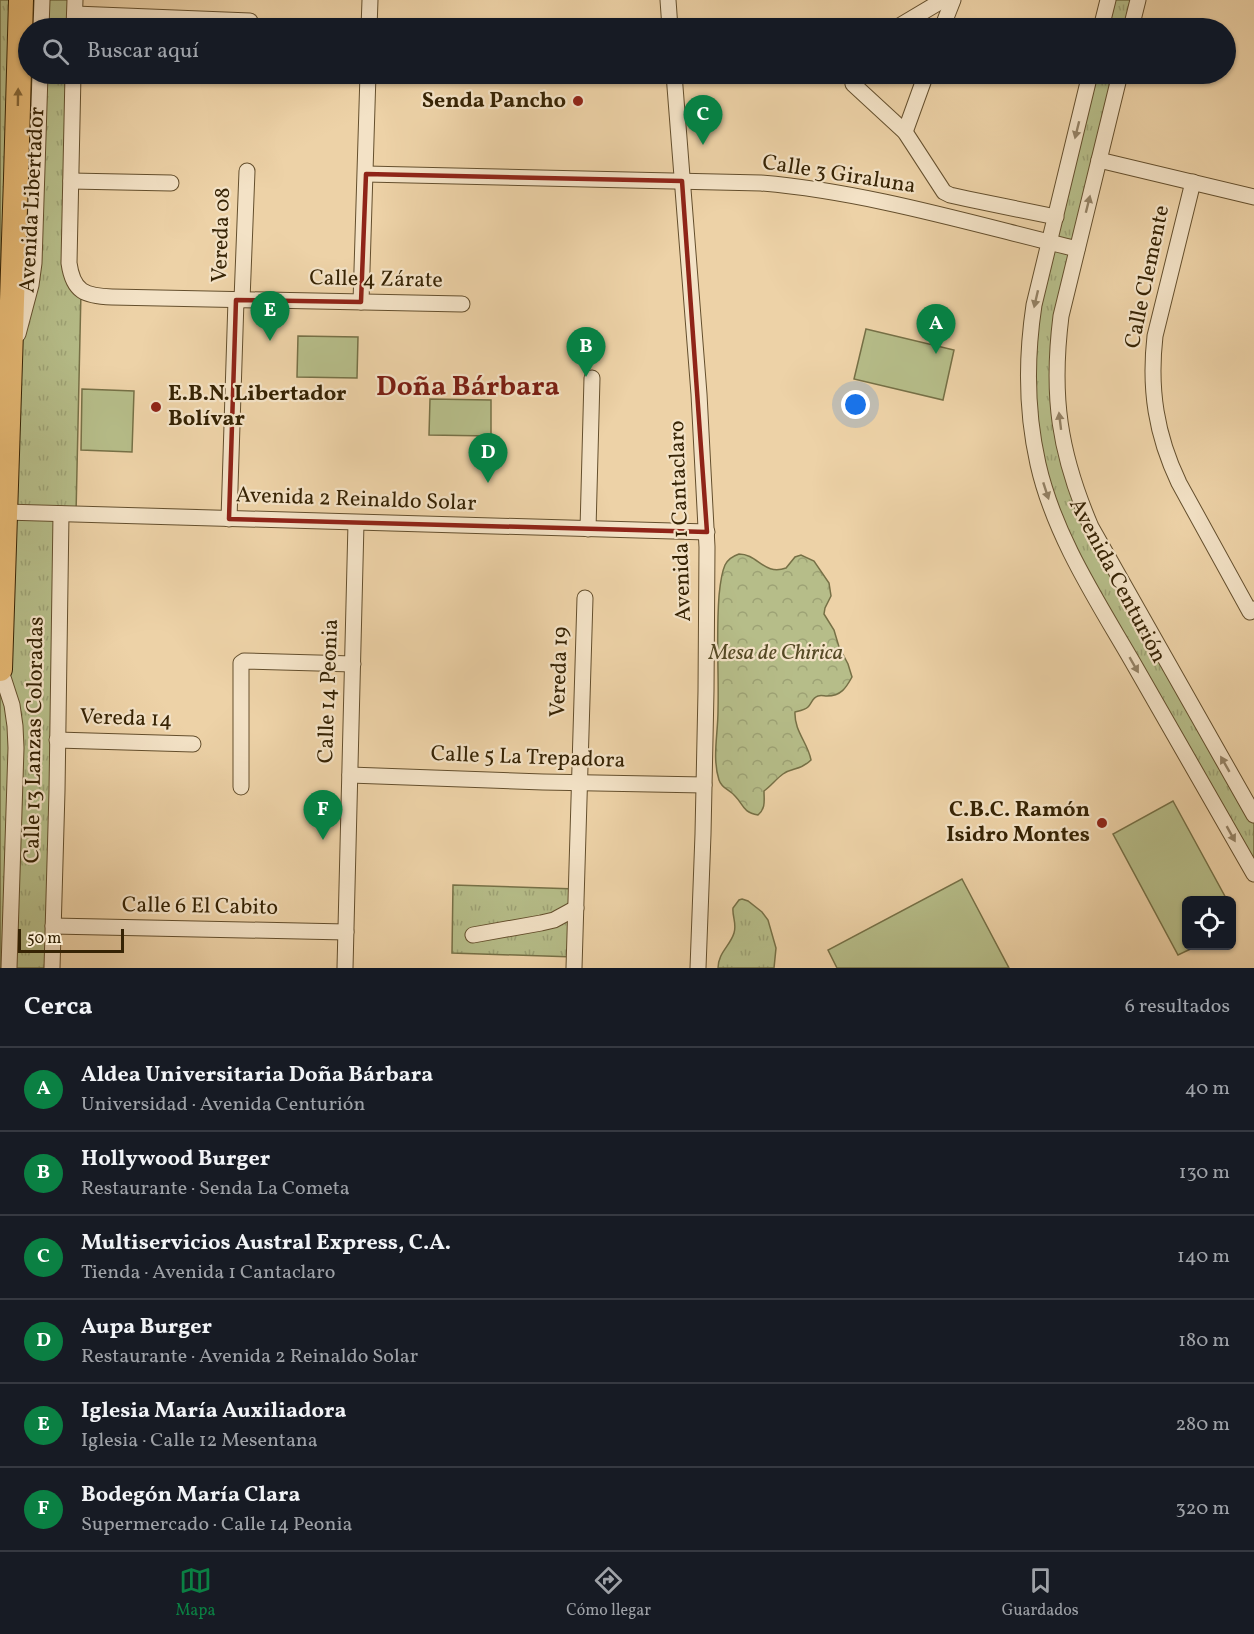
<!DOCTYPE html>
<html lang="es">
<meta charset="utf-8">
<style>
body{margin:0;font-family:Vollkorn,serif;background:#242831;color:#f1f3f6}
.controls{position:absolute;right:18px;bottom:18px;display:grid;overflow:hidden;border-radius:9px;box-shadow:0 2px 4px #0004}
.controls button{width:54px;height:54px;display:grid;place-items:center;padding:0;border:0;border-bottom:2px solid #363941;background:#171b24;color:#f1f3f6;font:30px sans-serif}
.scale{position:absolute;left:18px;bottom:15px;width:106px;box-sizing:border-box;padding-left:6px;border:3px solid #362304;border-top:0;font-size:16px;line-height:21px;white-space:nowrap;color:#362304;-webkit-text-stroke:4px #f3e2c6;paint-order:stroke}
.you{position:absolute;left:856px;top:405px;width:21px;height:21px;margin:-15px;border:4px solid #fff;border-radius:50%;background:#1a73e8;box-shadow:0 0 0 9px #1a73e833}
.badge{display:grid;place-items:center;width:39px;height:39px;border-radius:50%;background:#0b8043;color:#fff;font-size:20px;font-weight:700}
.pin{position:absolute;translate:-50% -50px;filter:drop-shadow(0 2px 3px #0008)}
.pin::after{content:'';position:absolute;top:32px;width:21px;height:18px;background:inherit;clip-path:polygon(0 0,100% 0,50% 100%)}
.list{margin:0;padding:0;list-style:none}
h2{display:flex;justify-content:space-between;align-items:center;height:78px;margin:0;padding:0 24px;font-size:26px}
h2 small{font-size:20px;font-weight:400;color:#9ea1a6}
.list li{display:grid;grid-template-columns:39px 1fr auto;gap:18px;align-items:center;box-sizing:border-box;height:84px;padding:0 24px;border-top:2px solid #363941}
.list b{display:block;font-size:22px;white-space:nowrap}
.list p{margin:0;font-size:20px;white-space:nowrap;color:#9ea1a6}
.list em{font-size:20px;font-style:normal;color:#9ea1a6}
.icon{flex:none;width:33px;height:33px;fill:none;stroke:currentColor;stroke-width:2;stroke-linecap:round;stroke-linejoin:round}
.map{position:relative;flex:none;width:1254px;height:968px;overflow:hidden}
.search{position:absolute;background:#171b24;box-shadow:0 2px 4px #0004;left:18px;right:18px;top:18px;height:66px;display:flex;align-items:center;gap:15px;box-sizing:border-box;padding:0 21px;border-radius:33px;color:#9ea1a6;font-size:22px}
.sheet{height:582px;background:#171b24}
nav{display:flex;justify-content:space-around;align-items:center;box-sizing:border-box;height:84px;border-top:2px solid #363941;background:#171b24;font-size:16px;color:#9ea1a6}
nav a{display:grid;justify-items:center;gap:3px}
nav .on{color:#0b8043}
.map>svg:first-child{display:block}
.grass{fill:url(#grass-tufts);stroke:#767046;stroke-width:1.5}
.forest{fill:url(#forest-crowns);stroke:#767046;stroke-width:1.5}
.pitch{fill:#b6bd89;stroke:#767046;stroke-width:1.5}
.lines{fill:none;stroke-linecap:round;stroke-linejoin:round}
.minor-casing{stroke:#644f2d;stroke-width:17}
.primary-casing{stroke:#362304;stroke-width:26}
.minor{stroke:#f3e2c6;stroke-width:15}
.primary{stroke:#e6b974;stroke-width:24}
.oneway{fill:#856636}
.oneway2{fill:#948265}
.marked{fill:none;stroke:#8f2418;stroke-width:4.5;stroke-linejoin:round}
.poi-dot{fill:#8f2418;stroke:#f3e2c6;stroke-width:2}
.labels{text-anchor:middle;dominant-baseline:central;stroke-width:4.5;stroke-linejoin:round;paint-order:stroke}
.poi-label{font-size:22px;font-weight:bold;fill:#362304;stroke:#f3e2c6;text-anchor:end}
.street-label{font-size:22px;fill:#362304;stroke:#f3e2c6}
.park-label{font-size:22px;font-style:italic;fill:#564a25;stroke:#f3e2c6}
.district-label{font-size:28px;font-weight:bold;fill:#7a1f14;stroke:#f3e2c6}
</style>
<div class="map">
<svg width="1254" height="968" viewBox="0 0 1254 968">
<defs>
<pattern id="grass-tufts" width="24" height="20" patternUnits="userSpaceOnUse" patternTransform="scale(1.5)"><rect width="24" height="20" fill="#b6bd89"/><path d="M3 7l-1-3M5 7V3M7 7l1-3M15 17l-1-3M17 17v-4M19 17l1-3" fill="none" stroke="#9da275"/></pattern>
<pattern id="forest-crowns" width="20" height="18" patternUnits="userSpaceOnUse" patternTransform="scale(1.5)"><rect width="20" height="18" fill="#b6bd89"/><path d="M2 6a3 3 0 1 1 6 0M12 15a3 3 0 1 1 6 0" fill="none" stroke="#9da275"/></pattern>
</defs>
<rect width="100%" height="100%" fill="#edd2a7"/>
<filter id="stains"><feTurbulence type="fractalNoise" baseFrequency=".00333" numOctaves="4"/><feColorMatrix values="0 0 0 0 .2 0 0 0 0 .09 0 0 0 0 .02 0 0 0 .5 -.17"/></filter>
<radialGradient id="worn" r=".72"><stop offset=".6" stop-color="#630" stop-opacity="0"/><stop offset="1" stop-color="#630" stop-opacity=".3"/></radialGradient>
<!-- grass -->
<g class="grass">
<polygon points="0,0 75,0 74,28 28,28 28,74 73,74 69,263 81,291 76,514 61,514 52,968 10,968 12,705 9,968 0,968"/>
<polygon points="1108,0 1138,0 1131,28 1101,28"/>
<polygon points="1090,74 1120,74 1084,220 1056,377 1079,499 1254,815 1254,874 1121,643 1045,489 1028,369"/>
<polygon points="453,885 576,889 574,957 452,953"/>
<path d="M 742,899 L 748,901 L 762,912 L 768,920 L 776,948 L 774,968 L 718,968 C 718,953 730,946 734,933 C 737,924 732,916 733,908 L 739,900 Z"/>
</g>
<!-- forest -->
<path class="forest" d="M 739,554 C 758,554 764,576 786,568 L 795,557 L 801,555 L 814,561 L 829,583 L 831,596 L 825,608 L 824,614 L 834,630 L 839,647 L 848,664 L 852,677 C 846,688 841,696 827,696 C 824,696 821,695 818,696 C 812,698 812,703 808,707 C 805,710 799,711 795,712 C 794,731 808,743 811,760 C 800,771 793,767 783,774 C 776,779 771,786 764,791 C 764,801 766,808 758,815 C 742,812 744,805 735,796 C 729,789 722,789 719,780 C 712,758 718,734 718,711 C 719,673 716,635 719,596 C 720,586 721,574 725,565 C 728,559 733,556 739,554 Z"/>
<!-- pitch -->
<g class="pitch">
<polygon points="866,329 954,350 943,400 854,379"/>
<polygon points="298,336 358,337 357,378 297,377"/>
<polygon points="82,389 134,391 132,452 81,450"/>
<polygon points="430,399 491,400 491,436 429,435"/>
<polygon points="1173,801 1227,900 1186,900 1186,945 1197,946 1178,955 1113,834"/>
<polygon points="962,879 1009,968 837,968 828,950"/>
</g>
<g class="lines">
<!-- minor casing -->
<g class="minor-casing">
<g id="minor">
<polyline points="668,0 670,28"/>
<polyline points="75,14 250,21"/>
<polyline points="41,28 42,0"/>
<polyline points="74,28 75,0"/>
<polyline points="369,28 370,0"/>
<polyline points="896,28 943,0"/>
<polyline points="942,28 953,0"/>
<polyline points="1101,28 1108,0"/>
<polyline points="1131,28 1138,0"/>
<path d="M 73,74 L 69,263 C 73,292 85,296 112,297 L 462,304"/>
<polyline points="674,74 699,394 707,547 706,691 703,834 698,968"/>
<polyline points="855,74 852,77 853,84 905,132 944,192 950,195 968,199 1056,217"/>
<path d="M 1090,74 L 1034,305 C 1026,358 1026,411 1038,464 C 1054,535 1096,599 1132,661 C 1173,732 1214,803 1254,874"/>
<path d="M 1120,74 L 1061,316 C 1051,396 1059,452 1091,527 L 1254,815"/>
<polyline points="905,132 926,74"/>
<polyline points="1099,160 1254,197"/>
<path d="M 366,174 L 761,183 C 868,192 973,224 1077,249"/>
<polyline points="71,181 171,183"/>
<path d="M 1193,182 L 1155,336 C 1149,389 1156,435 1179,483 L 1250,612 L 1254,609"/>
<polyline points="242,300 247,171"/>
<polyline points="361,302 368,74"/>
<polyline points="18,334 31,285 34,263 40,74"/>
<polyline points="5,512 707,532"/>
<polyline points="229,519 236,300"/>
<polyline points="588,529 592,378"/>
<polyline points="0,668 12,705 15,726 16,748 9,968"/>
<polyline points="57,740 193,744"/>
<polyline points="350,775 543,782 704,785"/>
<polyline points="241,787 241,663 244,661 353,664"/>
<polyline points="53,926 346,932"/>
<polyline points="473,935 541,923 554,920 576,908"/>
<polyline points="52,968 57,791 61,514"/>
<polyline points="345,968 356,523"/>
<polyline points="574,968 585,598"/>
</g>
</g>
<!-- primary casing -->
<g class="primary-casing">
<polyline id="primary" points="0,669 16,178 21,0"/>
</g>
<!-- minor -->
<use href="#minor" class="minor"/>
<!-- primary -->
<use href="#primary" class="primary"/>
</g>
<!-- one-way arrows -->
<defs><path id="oneway-solid" d="M-6-.8H1V-3.2L6.5 0L1 3.2V.8H-6Z" transform="scale(1.5)"/></defs>
<use class="oneway" href="#oneway-solid" transform="translate(18 97) rotate(-89)"/>
<g class="oneway2">
<use href="#oneway-solid" transform="translate(1077 130) rotate(104)"/>
<use href="#oneway-solid" transform="translate(1088 204) rotate(-76)"/>
<use href="#oneway-solid" transform="translate(1036 299) rotate(103)"/>
<use href="#oneway-solid" transform="translate(1060 421) rotate(-97)"/>
<use href="#oneway-solid" transform="translate(1046 491) rotate(72)"/>
<use href="#oneway-solid" transform="translate(1134 665) rotate(60)"/>
<use href="#oneway-solid" transform="translate(1225 764) rotate(-120)"/>
<use href="#oneway-solid" transform="translate(1231 834) rotate(61)"/>
</g>
<!-- marked area -->
<path class="marked" d="M 366,174 L 682,181 L 707,532 L 229,519 L 236,300 L 361,302 Z"/>
<!-- markers -->
<g class="poi-dot">
<circle cx="578" cy="101" r="6"/>
<circle cx="156" cy="407" r="6"/>
<circle cx="1102" cy="823" r="6"/>
</g>
<g class="labels">
<!-- poi labels -->
<g class="poi-label">
<text x="566" y="101">Senda Pancho</text>
<text x="168" y="394" text-anchor="start">E.B.N. Libertador<tspan x="168" dy="25">Bolívar</tspan></text>
<text x="1090" y="810">C.B.C. Ramón<tspan x="1090" dy="25">Isidro Montes</tspan></text>
</g>
<!-- street labels -->
<g class="street-label">
<text transform="translate(839 175) rotate(9)">Calle 3 Giraluna</text>
<text transform="translate(33 200) rotate(-87)">Avenida Libertador</text>
<text transform="translate(222 235) rotate(-88)">Vereda 08</text>
<text transform="translate(1148 277) rotate(-78)">Calle Clemente</text>
<text transform="translate(376 280) rotate(1)">Calle 4 Zárate</text>
<text transform="translate(356 500) rotate(2)">Avenida 2 Reinaldo Solar</text>
<text transform="translate(681 521) rotate(-92)">Avenida 1 Cantaclaro</text>
<text transform="translate(1117 581) rotate(62)">Avenida Centurión</text>
<text transform="translate(560 672) rotate(-88)">Vereda 19</text>
<text transform="translate(329 691) rotate(-88)">Calle 14 Peonia</text>
<text transform="translate(126 719) rotate(2)">Vereda 14</text>
<text transform="translate(35 740) rotate(-89)">Calle 13 Lanzas Coloradas</text>
<text transform="translate(528 758) rotate(2)">Calle 5 La Trepadora</text>
<text transform="translate(200 907) rotate(1)">Calle 6 El Cabito</text>
</g>
<!-- park labels -->
<g class="park-label">
<text x="776" y="653">Mesa de Chirica</text>
</g>
<!-- district labels -->
<g class="district-label">
<text x="468" y="387">Doña Bárbara</text>
</g>
</g>
<rect width="100%" height="100%" filter="url(#stains)"/>
<rect width="100%" height="100%" fill="url(#worn)"/>
</svg>
<div class="controls">
<button><svg class="icon" aria-label="locate" viewBox="0 0 24 24"><circle cx="12" cy="12" r="6"/><path d="M12 2v4M12 18v4M2 12h4M18 12h4"/></svg></button>
</div>
<div class="scale">50 m</div>
<div class="you"></div>
<div class="pin badge" style="left:936px;top:354px">A</div>
<div class="pin badge" style="left:586px;top:377px">B</div>
<div class="pin badge" style="left:703px;top:145px">C</div>
<div class="pin badge" style="left:488px;top:483px">D</div>
<div class="pin badge" style="left:270px;top:341px">E</div>
<div class="pin badge" style="left:323px;top:840px">F</div>
<div class="search"><svg class="icon" aria-label="search" viewBox="0 0 24 24"><circle cx="10" cy="10" r="6"/><path d="M15 15l6 6"/></svg>Buscar aquí</div>
</div>
<section class="sheet">
<h2>Cerca<small>6 resultados</small></h2>
<ul class="list">
<li><span class="badge">A</span><div><b>Aldea Universitaria Doña Bárbara</b><p>Universidad · Avenida Centurión</p></div><em>40 m</em></li>
<li><span class="badge">B</span><div><b>Hollywood Burger</b><p>Restaurante · Senda La Cometa</p></div><em>130 m</em></li>
<li><span class="badge">C</span><div><b>Multiservicios Austral Express, C.A.</b><p>Tienda · Avenida 1 Cantaclaro</p></div><em>140 m</em></li>
<li><span class="badge">D</span><div><b>Aupa Burger</b><p>Restaurante · Avenida 2 Reinaldo Solar</p></div><em>180 m</em></li>
<li><span class="badge">E</span><div><b>Iglesia María Auxiliadora</b><p>Iglesia · Calle 12 Mesentana</p></div><em>280 m</em></li>
<li><span class="badge">F</span><div><b>Bodegón María Clara</b><p>Supermercado · Calle 14 Peonia</p></div><em>320 m</em></li>
</ul>
</section>
<nav>
<a class="on"><svg class="icon" aria-label="map" viewBox="0 0 24 24"><path d="M3 6l6-2 6 2 6-2v14l-6 2-6-2-6 2zM9 4v14M15 6v14"/></svg>Mapa</a>
<a><svg class="icon" aria-label="directions" viewBox="0 0 24 24"><path d="M12 3l9 9-9 9-9-9zM9 14v-3h6M13 9l2 2-2 2"/></svg>Cómo llegar</a>
<a><svg class="icon" aria-label="saved" viewBox="0 0 24 24"><path d="M7 4h10v16l-5-4-5 4z"/></svg>Guardados</a>
</nav>
